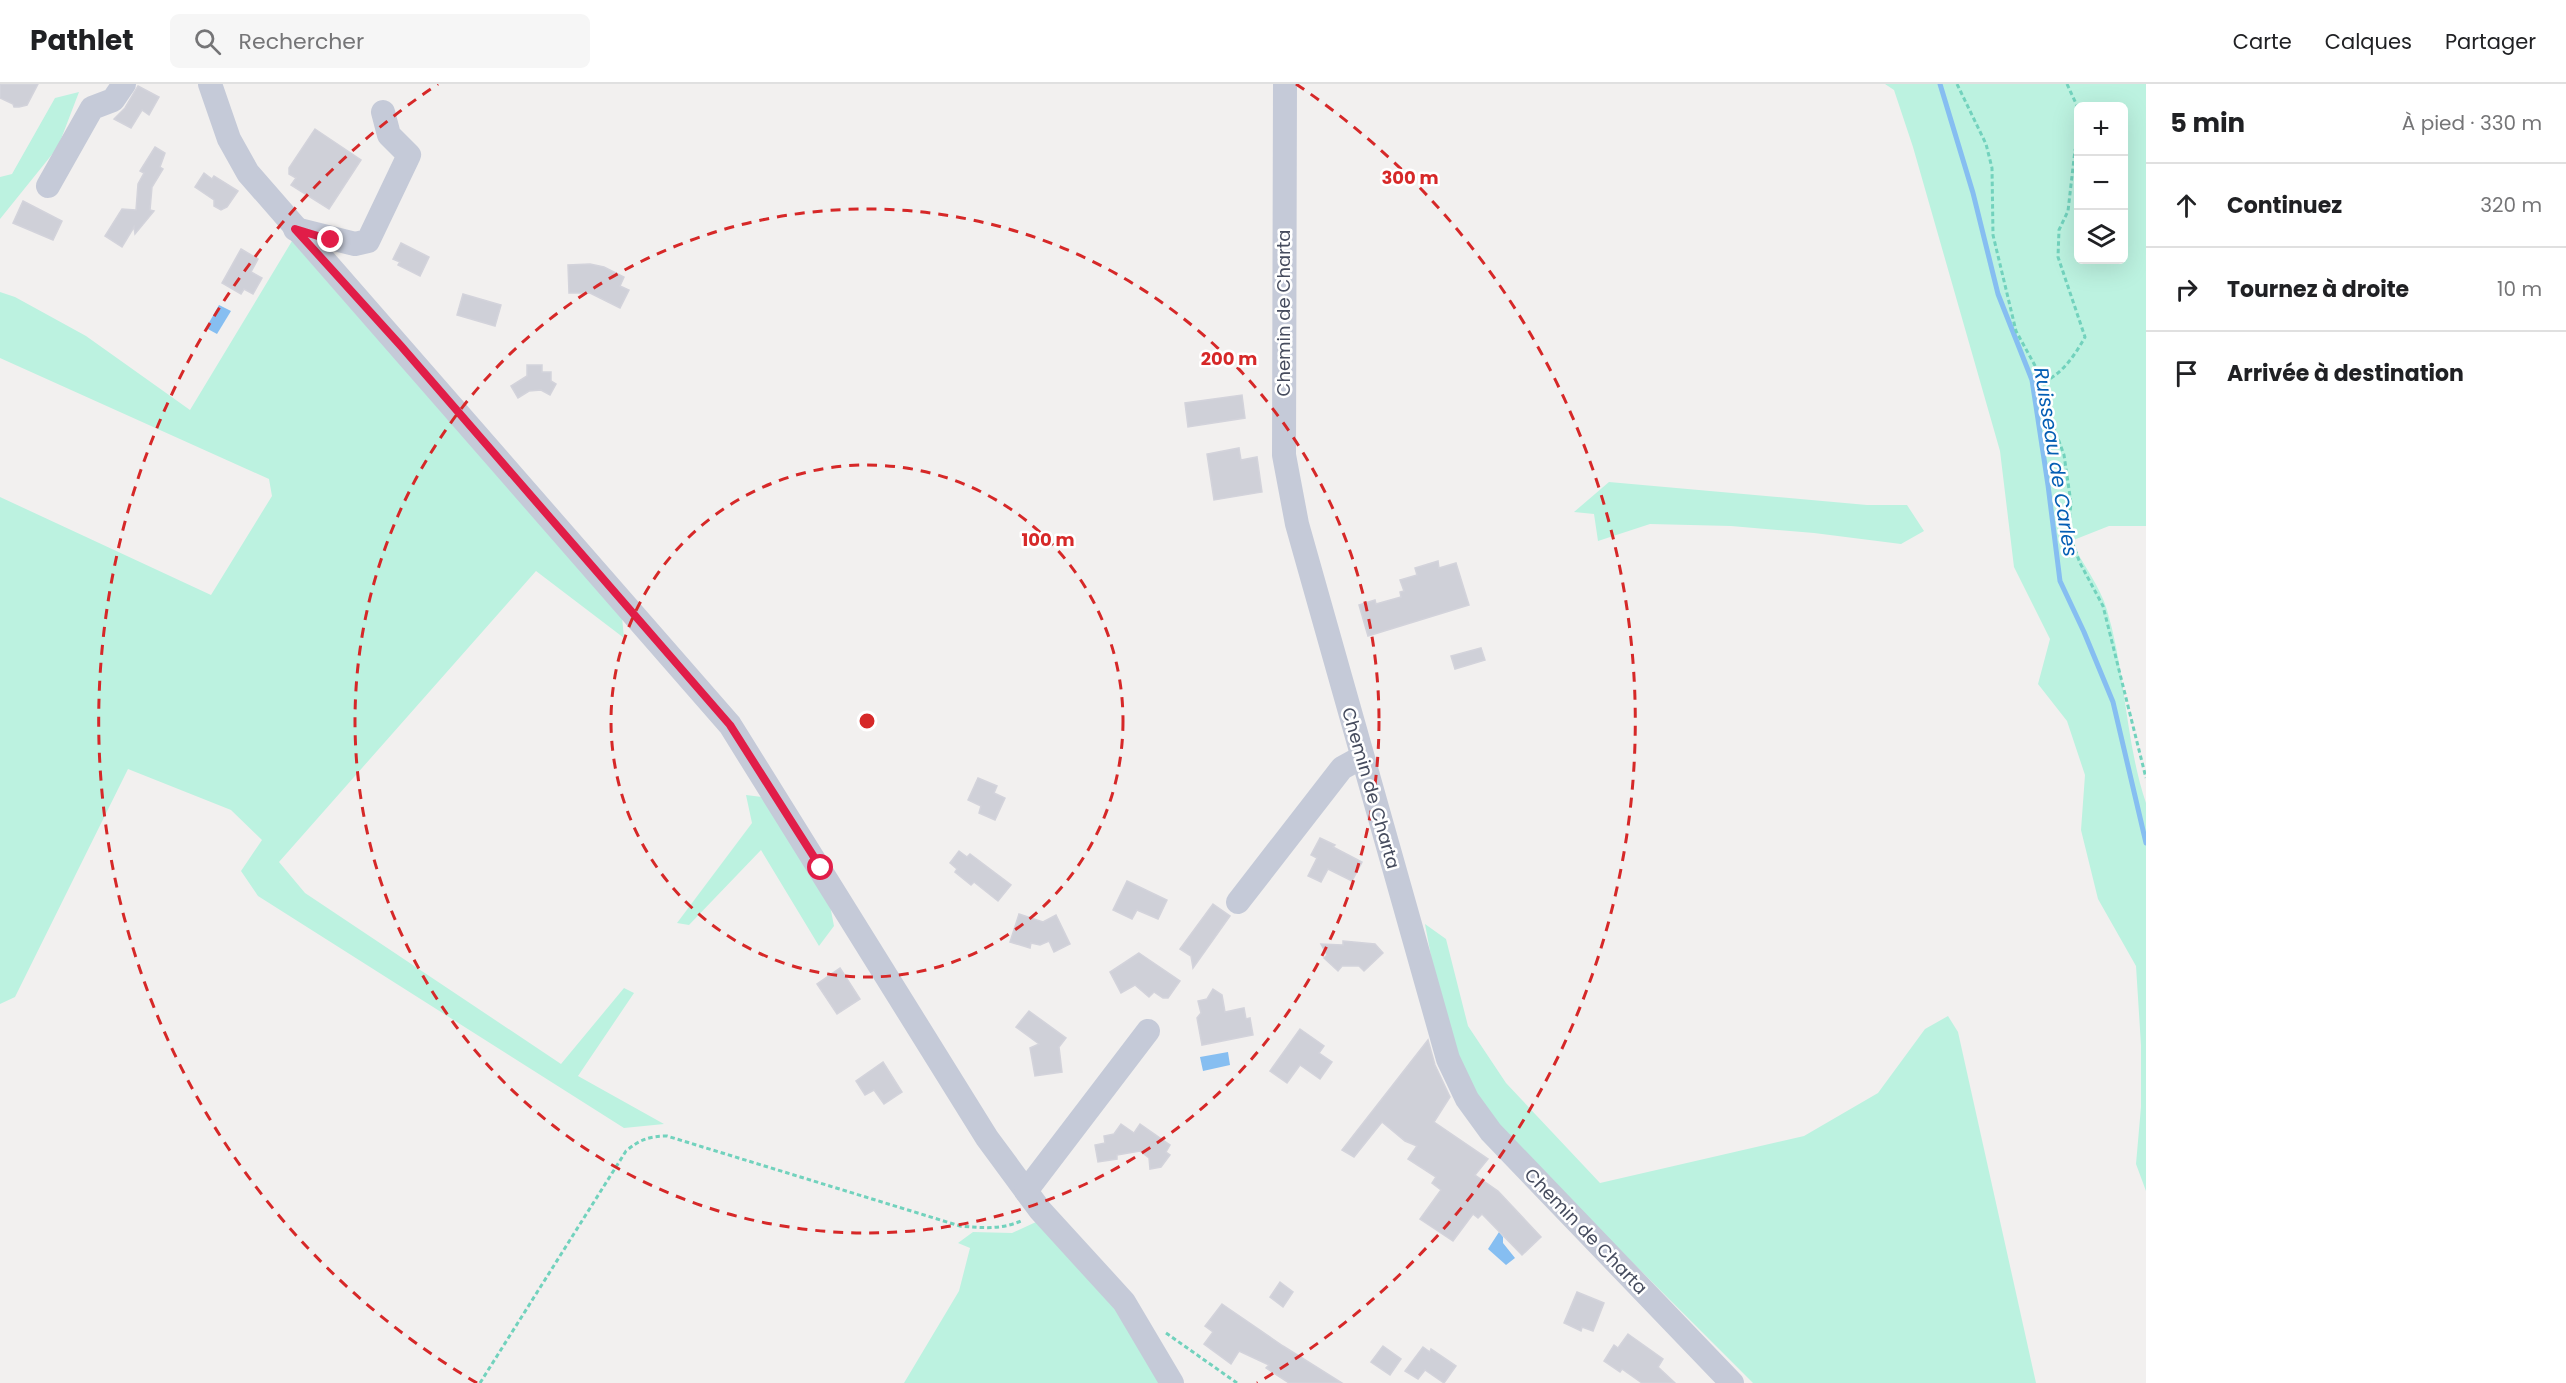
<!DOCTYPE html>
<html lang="fr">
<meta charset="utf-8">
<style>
body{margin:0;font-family:Poppins,sans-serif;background:#f6f6f6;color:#202124}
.controls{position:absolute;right:18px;top:18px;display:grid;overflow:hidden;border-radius:9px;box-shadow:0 6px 24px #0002}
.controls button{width:54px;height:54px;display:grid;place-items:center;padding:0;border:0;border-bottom:2px solid #e0e0e0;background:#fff;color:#202124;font:30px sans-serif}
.stop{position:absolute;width:18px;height:18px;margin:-14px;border:4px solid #e11d48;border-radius:50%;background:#fff}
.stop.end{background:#e11d48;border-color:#fff;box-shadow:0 2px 6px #0008}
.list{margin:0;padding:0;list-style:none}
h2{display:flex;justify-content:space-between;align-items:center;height:78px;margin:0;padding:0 24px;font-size:26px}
h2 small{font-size:20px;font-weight:400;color:#757577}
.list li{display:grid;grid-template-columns:39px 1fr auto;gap:18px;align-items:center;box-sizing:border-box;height:84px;padding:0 24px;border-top:2px solid #e0e0e0}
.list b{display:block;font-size:22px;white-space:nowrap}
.list em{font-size:20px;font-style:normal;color:#757577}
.icon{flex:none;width:33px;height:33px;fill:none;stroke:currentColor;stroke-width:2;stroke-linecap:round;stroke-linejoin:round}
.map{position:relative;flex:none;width:2146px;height:1299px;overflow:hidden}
header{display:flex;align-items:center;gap:36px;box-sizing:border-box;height:84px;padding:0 30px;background:#fff;border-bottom:2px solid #e0e0e0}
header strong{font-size:28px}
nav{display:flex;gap:33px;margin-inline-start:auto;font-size:21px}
.search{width:420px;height:54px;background:#f6f6f6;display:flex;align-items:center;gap:15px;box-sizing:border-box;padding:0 21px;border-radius:9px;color:#757577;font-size:22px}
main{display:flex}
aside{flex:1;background:#fff}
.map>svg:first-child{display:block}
.green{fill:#bcf2e0;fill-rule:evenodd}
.water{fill:#86bef1}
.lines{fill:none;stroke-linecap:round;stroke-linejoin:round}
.stream{stroke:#86bef1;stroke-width:5}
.building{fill:#cfd0d8;stroke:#d3d3db;stroke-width:1.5}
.path{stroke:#72d2bd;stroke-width:3;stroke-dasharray:4.5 3;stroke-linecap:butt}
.minor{stroke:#c5cad8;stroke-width:24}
.route{stroke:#e11d48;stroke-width:8}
.ring{fill:none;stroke:#d62828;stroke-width:3;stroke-dasharray:10 8}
.labels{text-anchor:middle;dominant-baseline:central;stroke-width:5;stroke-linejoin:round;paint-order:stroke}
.street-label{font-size:18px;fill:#464c5e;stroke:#fff}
.water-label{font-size:20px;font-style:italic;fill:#045eb4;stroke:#fff}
.centre{fill:#d62828;stroke:#fff;stroke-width:3}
.ring-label{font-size:18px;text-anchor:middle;font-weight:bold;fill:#d62828;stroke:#fff;stroke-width:5;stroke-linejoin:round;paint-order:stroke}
</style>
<header>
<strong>Pathlet</strong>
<div class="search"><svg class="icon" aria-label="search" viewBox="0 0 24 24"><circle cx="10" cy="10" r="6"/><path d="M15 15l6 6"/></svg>Rechercher</div>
<nav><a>Carte</a><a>Calques</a><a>Partager</a></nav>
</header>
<main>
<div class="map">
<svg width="2146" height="1299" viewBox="0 0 2146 1299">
<rect width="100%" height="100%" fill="#f2f0ef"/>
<!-- green -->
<g class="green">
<path d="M 1885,0 L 2146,0 L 2146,442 L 2109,442 L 2071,457 C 2082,479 2100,502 2107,526 C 2126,589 2125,657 2146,719 L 2146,1107 L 2136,1080 L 2141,1023 L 2141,961 L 2136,882 L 2098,815 L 2081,746 L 2085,691 L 2067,637 L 2038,600 L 2050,555 L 2014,483 L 2000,367 L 1913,63 L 1894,6 ZM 2078,22 L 2124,22 L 2124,176 L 2078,176 Z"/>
<polygon points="79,8 58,63 0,135 0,93 12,90 55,14"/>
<polygon points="292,157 622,533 624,554 536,487 279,778 305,809 561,980 624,904 634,909 578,992 664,1040 624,1044 258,812 241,787 262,756 231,726 128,685 15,913 0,920 0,413 211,511 272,412 269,395 0,274 0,208 15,213 86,252 190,326"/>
<polygon points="1609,398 1867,421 1907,421 1924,447 1901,460 1814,449 1731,442 1650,440 1598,457 1594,430 1574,428"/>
<polygon points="746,711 762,713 828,811 834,842 819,862 761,766 689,841 677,839 752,739"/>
<polygon points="1425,840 1446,855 1468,942 1506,999 1600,1099 1804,1052 1878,1009 1925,945 1948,932 1958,948 2036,1299 1753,1299 1486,1032 1456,979 1441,926"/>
<polygon points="1036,1138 1127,1238 1165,1299 904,1299 959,1207 970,1164 958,1159 973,1148 1012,1149"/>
</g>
<!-- water -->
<g class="water">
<polygon points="219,221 231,227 217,250 206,244"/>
<polygon points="1228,968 1230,981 1203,987 1200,973"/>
<polygon points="1499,1148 1503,1153 1503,1159 1515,1174 1506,1181 1488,1165"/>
</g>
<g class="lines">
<!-- stream -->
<polyline class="stream" points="1940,0 1973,109 1998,210 2032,296 2048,401 2060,497 2084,548 2113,618 2146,759"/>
</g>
<!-- building -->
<g class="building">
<polygon points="0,0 38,0 27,21 19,23 14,23 13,20 0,14"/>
<polygon points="138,2 159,13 149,31 142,26 131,44 114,35 125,24"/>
<polygon points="315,45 361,76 329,125 291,101 296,94 289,90 289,84"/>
<polygon points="155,63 165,69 160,83 163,85 152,103 150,126 154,127 135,150 134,143 122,163 105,152 122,125 136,126 138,100 144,89 140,87"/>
<polygon points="204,89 212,95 214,92 238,107 227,123 221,126 214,122 214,116 195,103"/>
<polygon points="23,117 62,137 53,156 13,139"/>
<polygon points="401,159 429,173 420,192 398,181 400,178 393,175"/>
<polygon points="241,165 258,175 251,188 262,194 253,210 244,205 241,210 222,199"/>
<polygon points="590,180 604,183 624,193 620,202 629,206 620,224 590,209 569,209 568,181"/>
<polygon points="463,210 501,221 495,242 457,231"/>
<polygon points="527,281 542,281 542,288 551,288 551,297 556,300 550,311 541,306 529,307 518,314 511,302 527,292"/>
<polygon points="1242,311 1245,334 1188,343 1185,319"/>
<polygon points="1239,364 1241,376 1257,373 1262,408 1214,416 1207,370"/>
<polygon points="1438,477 1439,484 1456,479 1469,521 1368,552 1359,521 1375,516 1376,520 1401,513 1400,508 1404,507 1400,496 1417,491 1415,484"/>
<polygon points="1481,564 1485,576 1455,585 1451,572"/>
<polygon points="978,694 997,702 994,709 1005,714 995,736 979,729 981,722 968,716"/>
<polygon points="1320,754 1335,761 1333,763 1362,778 1352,797 1328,785 1321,798 1308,792 1317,774 1311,771"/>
<polygon points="959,767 967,773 970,770 1011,801 998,817 974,798 971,801 955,788 957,785 950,779"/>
<polygon points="1127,797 1167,816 1158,835 1137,826 1132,835 1113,826"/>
<polygon points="1213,820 1230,832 1193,884 1191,872 1180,865"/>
<polygon points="1019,830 1043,838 1056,831 1070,860 1054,868 1049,857 1040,861 1031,859 1030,864 1010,858"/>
<polygon points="1343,857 1375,860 1383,869 1364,887 1359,882 1342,882 1338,887 1324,874 1327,871 1321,860 1343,861"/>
<polygon points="1139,869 1180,897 1168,914 1163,914 1154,908 1149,913 1135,901 1121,909 1110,888"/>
<polygon points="840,884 860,915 837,930 817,900"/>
<polygon points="1213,905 1222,911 1225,928 1244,924 1246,935 1250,934 1253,951 1202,961 1197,934 1201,929 1198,917 1207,915"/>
<polygon points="1029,927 1066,954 1059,963 1062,988 1035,992 1030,964 1039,960 1016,943"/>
<polygon points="1300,945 1324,962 1319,969 1332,978 1320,995 1300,981 1287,999 1270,987"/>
<polygon points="1428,956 1435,981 1450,1013 1434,1038 1488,1075 1475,1091 1498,1107 1541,1153 1522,1171 1482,1130 1478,1134 1473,1130 1453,1157 1420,1135 1441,1106 1432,1099 1436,1093 1408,1075 1417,1062 1405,1057 1382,1038 1354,1073 1342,1066"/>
<polygon points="883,978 902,1008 884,1020 874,1006 865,1011 856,997"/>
<polygon points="1121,1040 1134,1049 1140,1040 1170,1061 1166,1068 1170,1071 1161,1083 1150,1085 1149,1074 1140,1067 1117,1071 1117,1075 1098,1078 1095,1061 1105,1059 1104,1052 1114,1050"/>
<polygon points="1280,1198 1293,1208 1283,1223 1270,1213"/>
<polygon points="1577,1208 1604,1219 1593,1247 1582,1243 1581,1247 1564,1239"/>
<polygon points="1222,1220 1283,1262 1342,1299 1289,1299 1266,1284 1269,1281 1239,1267 1231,1280 1204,1260 1213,1248 1205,1242"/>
<polygon points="1628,1250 1663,1275 1658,1283 1675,1299 1642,1299 1622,1285 1620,1288 1604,1277 1614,1261 1618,1264"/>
<polygon points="1383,1262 1401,1275 1390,1291 1371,1278"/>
<polygon points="1423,1263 1430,1268 1431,1265 1456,1282 1444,1299 1425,1286 1418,1295 1405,1287"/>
</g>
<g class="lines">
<!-- path -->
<g class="path">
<polyline points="1957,0 1986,60 1992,84 1993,151 2016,247 2044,298 2052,338 2064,371 2071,419 2068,447 2080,479 2103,522 2146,694"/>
<polyline points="2067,0 2078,24"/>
<path d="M 2044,298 C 2063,289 2075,271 2085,253 L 2058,173 L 2059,146 L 2068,127 L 2075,66 L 2078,60"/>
<polyline points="1166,1249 1237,1299"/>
<path d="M 480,1299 L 626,1067 C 639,1056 649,1052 667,1052 L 960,1142 C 983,1144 1002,1146 1023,1136"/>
</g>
<!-- minor -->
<g class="minor">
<polyline points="210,0 229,55 248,89 730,641 987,1054 1040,1126 1124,1218 1172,1299"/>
<polyline points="1285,0 1284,371 1297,440 1448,975 1467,1015 1491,1048 1732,1299"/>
<polyline points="48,102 92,24 113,16 124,0"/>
<polyline points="295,145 355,160 368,157 409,71 389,51 383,28"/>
<polyline points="1238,818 1342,684 1362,673"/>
<polyline points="1026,1107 1148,947"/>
</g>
</g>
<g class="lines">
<!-- route -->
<polyline class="route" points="331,156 295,145 401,262 730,641 821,784"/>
</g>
<!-- distance rings -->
<g class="ring">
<circle cx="867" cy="637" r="256"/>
<circle cx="867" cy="637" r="512"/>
<path d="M477 1299A768 768 0 0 1 438 0M1296 0A768 768 0 0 1 1257 1299"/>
</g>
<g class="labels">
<!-- street labels -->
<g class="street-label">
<text transform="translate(1283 229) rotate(-90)">Chemin de Charta</text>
<text transform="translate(1371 704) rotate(74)">Chemin de Charta</text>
<text transform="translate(1586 1147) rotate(46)">Chemin de Charta</text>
</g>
<!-- water labels -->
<g class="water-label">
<text transform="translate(2056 378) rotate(81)">Ruisseau de Carles</text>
</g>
</g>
<circle cx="867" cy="637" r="9" class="centre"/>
<g class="ring-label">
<text x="1410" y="100">300 m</text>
<text x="1229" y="281">200 m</text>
<text x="1048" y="462">100 m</text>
</g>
</svg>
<div class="controls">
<button>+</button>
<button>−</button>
<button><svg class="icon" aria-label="layers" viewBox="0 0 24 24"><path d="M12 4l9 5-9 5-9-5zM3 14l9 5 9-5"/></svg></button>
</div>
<div class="stop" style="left:821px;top:784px"></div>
<div class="stop end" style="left:331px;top:156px"></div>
</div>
<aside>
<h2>5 min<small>À pied · 330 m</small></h2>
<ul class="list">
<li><svg class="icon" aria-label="ahead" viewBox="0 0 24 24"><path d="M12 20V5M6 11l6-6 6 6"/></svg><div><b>Continuez</b></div><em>320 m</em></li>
<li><svg class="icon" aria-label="right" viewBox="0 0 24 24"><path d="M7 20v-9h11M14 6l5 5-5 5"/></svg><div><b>Tournez à droite</b></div><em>10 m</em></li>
<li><svg class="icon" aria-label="arrive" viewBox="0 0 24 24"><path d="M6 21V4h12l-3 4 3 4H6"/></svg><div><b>Arrivée à destination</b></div></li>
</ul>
</aside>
</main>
